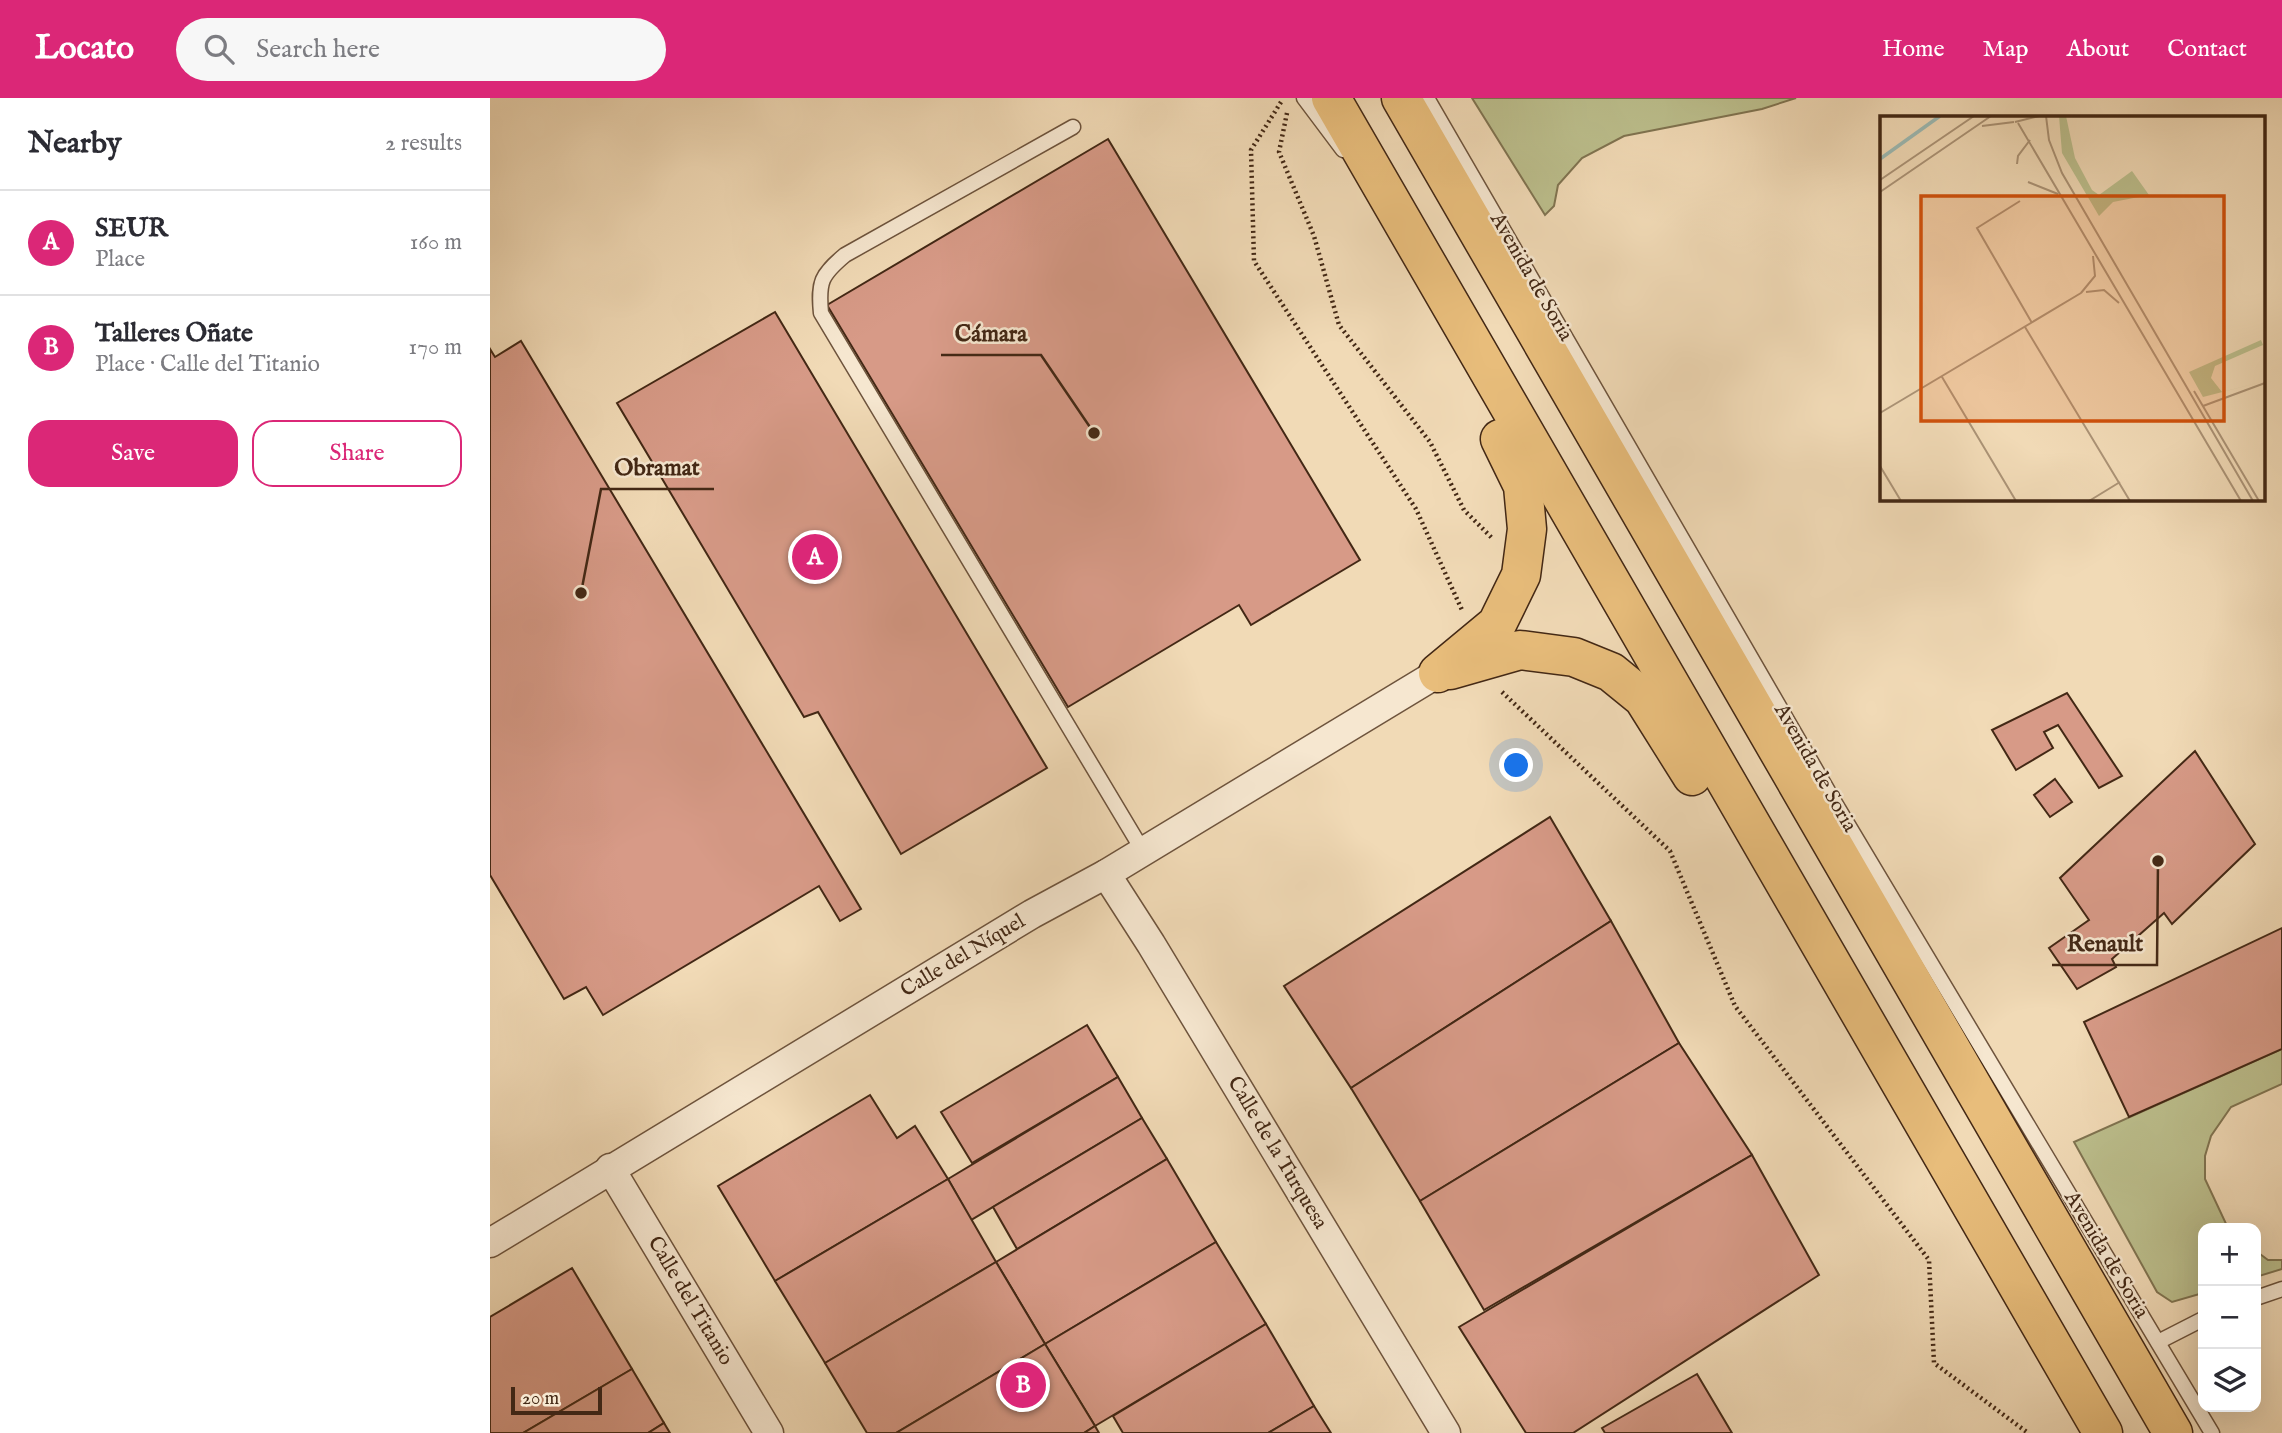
<!DOCTYPE html>
<meta charset="utf-8">
<style>
body{margin:0;font-family:"IM FELL English",serif;background:#f7f7f7;color:#2b2b33}
.controls{position:absolute;right:21px;bottom:21px;display:grid;overflow:hidden;border-radius:14px;box-shadow:0 7px 28px #0002}
.controls button{width:63px;height:63px;display:grid;place-items:center;padding:0;border:0;border-bottom:2px solid #e1e1e2;background:#fff;color:#2b2b33;font:35px sans-serif}
.scale{position:absolute;left:21px;bottom:18px;width:91px;box-sizing:border-box;padding-left:7px;border:4px solid #432815;border-top:0;font-size:19px;line-height:24px;white-space:nowrap;color:#432815;-webkit-text-stroke:5px #f6e7d0;paint-order:stroke}
.you{position:absolute;left:1027px;top:668px;width:24px;height:24px;margin:-18px;border:5px solid #fff;border-radius:50%;background:#1a73e8;box-shadow:0 0 0 10px #1a73e833}
.badge{display:grid;place-items:center;width:46px;height:46px;border-radius:50%;background:#db2777;color:#fff;font-size:23px;font-weight:700}
.pin{position:absolute;translate:-50% -50%;border:4px solid #fff;box-shadow:0 2px 7px #0006}
.list{margin:0;padding:0;list-style:none}
h2{display:flex;justify-content:space-between;align-items:center;height:91px;margin:0;padding:0 28px;font-size:30px}
h2 small{font-size:23px;font-weight:400;color:#7c7c81}
.list li{display:grid;grid-template-columns:46px 1fr auto;gap:21px;align-items:center;box-sizing:border-box;height:105px;padding:0 28px;border-top:2px solid #e1e1e2}
.list b{display:block;font-size:26px;white-space:nowrap}
.list p{margin:0;font-size:23px;white-space:nowrap;color:#7c7c81}
.list em{font-size:23px;font-style:normal;color:#7c7c81}
.actions{display:flex;gap:14px;padding:21px 28px}
.actions a{flex:1;padding:16px 0;border:2px solid #db2777;border-radius:21px;text-align:center;font-size:24px;color:#db2777}
.actions .main{background:#db2777;color:#fff}
.icon{flex:none;width:38px;height:38px;fill:none;stroke:currentColor;stroke-width:2;stroke-linecap:round;stroke-linejoin:round}
.map{position:relative;flex:none;width:1792px;height:1335px;overflow:hidden}
header{display:flex;align-items:center;gap:42px;box-sizing:border-box;height:98px;padding:0 35px;background:#db2777;color:#fff}
header strong{font-size:33px}
nav{display:flex;gap:38px;margin-inline-start:auto;font-size:24px}
.search{width:490px;height:63px;background:#f7f7f7;display:flex;align-items:center;gap:18px;box-sizing:border-box;padding:0 24px;border-radius:38px;color:#7c7c81;font-size:26px}
main{display:flex}
aside{flex:1;background:#fff}
.map>svg:first-child{display:block}
.green{fill:#bcbf8d;stroke:#807451;stroke-width:2}
.building{fill:#d79a87;stroke:#432815;stroke-width:2}
.lines{fill:none;stroke-linecap:round;stroke-linejoin:round}
.service-casing{stroke:#6e543d;stroke-width:17}
.minor-casing{stroke:#6e543d;stroke-width:31}
.trunk-casing{stroke:#432815;stroke-width:41}
.path{stroke:#432815;stroke-width:4.5;stroke-dasharray:2 3.5;stroke-linecap:butt}
.service{stroke:#f6e7d0;stroke-width:14}
.minor{stroke:#f6e7d0;stroke-width:28}
.trunk{stroke:#e8bd7b;stroke-width:38}
.labels{text-anchor:middle;dominant-baseline:central;stroke-width:5;stroke-linejoin:round;paint-order:stroke}
.street-label{font-size:21px;fill:#432815;stroke:#f6e7d0}
.inset-river{fill:none;stroke:#9cbab4;stroke-width:3.5}
.inset-road{fill:none;stroke:#ab9376;stroke-width:2}
.view{fill:#cf520d;fill-opacity:0.15;stroke:#cf520d;stroke-width:3.5}
.inset-edge{fill:none;stroke:#432815;stroke-width:3.5}
.leader{fill:none;stroke:#432815;stroke-width:2.5}
.callout-dot{fill:#432815;stroke:#f6e7d0;stroke-width:2.5}
.callout-label{font-size:23px;text-anchor:middle;font-weight:bold;fill:#432815;stroke:#f6e7d0;stroke-width:5;stroke-linejoin:round;paint-order:stroke}
</style>
<header>
<strong>Locato</strong>
<div class="search"><svg class="icon" aria-label="search" viewBox="0 0 24 24"><circle cx="10" cy="10" r="6"/><path d="M15 15l6 6"/></svg>Search here</div>
<nav><a>Home</a><a>Map</a><a>About</a><a>Contact</a></nav>
</header>
<main>
<aside>
<h2>Nearby<small>2 results</small></h2>
<ul class="list">
<li><span class="badge">A</span><div><b>SEUR</b><p>Place</p></div><em>160 m</em></li>
<li><span class="badge">B</span><div><b>Talleres Oñate</b><p>Place · Calle del Titanio</p></div><em>170 m</em></li>
</ul>
<div class="actions"><a class="main">Save</a><a>Share</a></div>
</aside>
<div class="map">
<svg width="1792" height="1335" viewBox="0 0 1792 1335">
<rect width="100%" height="100%" fill="#f1dab6"/>
<filter id="stains"><feTurbulence type="fractalNoise" baseFrequency=".00286" numOctaves="4"/><feColorMatrix values="0 0 0 0 .2 0 0 0 0 .09 0 0 0 0 .02 0 0 0 .5 -.17"/></filter>
<radialGradient id="worn" r=".72"><stop offset=".6" stop-color="#630" stop-opacity="0"/><stop offset="1" stop-color="#630" stop-opacity=".3"/></radialGradient>
<!-- green -->
<g class="green">
<polygon points="982,0 1306,0 1272,11 1134,38 1092,60 1068,87 1064,108 1055,117"/>
<polygon points="1792,951 1792,986 1741,1009 1721,1038 1715,1058 1715,1081 1738,1130 1713,1130 1713,1195 1682,1204 1667,1194 1584,1044"/>
<polygon points="1766,1153 1778,1162 1792,1162 1792,1171 1766,1179"/>
</g>
<!-- building -->
<g class="building">
<polygon points="618,41 870,462 761,527 749,507 578,609 337,207"/>
<polygon points="285,214 557,670 411,756 328,614 314,619 127,305"/>
<polygon points="31,243 371,811 350,823 329,788 113,917 96,889 74,901 0,777 0,251 5,259"/>
<polygon points="1577,595 1632,678 1609,690 1568,627 1554,634 1563,650 1526,672 1502,632"/>
<polygon points="1705,653 1765,746 1682,826 1674,815 1622,861 1626,869 1587,891 1559,850 1599,822 1570,780"/>
<polygon points="1565,681 1582,704 1560,719 1544,697"/>
<polygon points="1060,719 1121,823 861,990 794,888"/>
<polygon points="1121,823 1189,945 930,1103 861,990"/>
<polygon points="1792,830 1792,951 1639,1019 1594,924"/>
<polygon points="597,927 628,979 482,1065 451,1014"/>
<polygon points="1189,945 1262,1057 994,1212 930,1103"/>
<polygon points="628,979 652,1020 481,1122 458,1081"/>
<polygon points="380,997 407,1040 425,1028 458,1081 285,1183 228,1088"/>
<polygon points="652,1020 677,1061 527,1151 503,1109"/>
<polygon points="1262,1057 1329,1177 1083,1335 1036,1335 969,1229"/>
<polygon points="677,1061 726,1144 555,1246 506,1164"/>
<polygon points="458,1081 506,1164 335,1265 285,1183"/>
<polygon points="726,1144 776,1226 605,1328 555,1246"/>
<polygon points="506,1164 555,1246 406,1335 377,1335 335,1265"/>
<polygon points="82,1170 142,1271 33,1335 0,1335 0,1219"/>
<polygon points="776,1226 824,1308 778,1335 633,1335 623,1318"/>
<polygon points="555,1246 605,1328 594,1335 406,1335"/>
<polygon points="142,1271 174,1325 158,1335 33,1335"/>
<polygon points="1207,1276 1242,1335 1115,1335 1112,1330"/>
<polygon points="824,1308 841,1335 778,1335"/>
<polygon points="174,1325 180,1335 158,1335"/>
<polygon points="605,1328 609,1335 594,1335"/>
</g>
<g class="lines">
<!-- service casing -->
<g class="service-casing">
<g id="service">
<polyline points="814,0 853,52"/>
<polyline points="937,0 1345,705 1722,1335"/>
<path d="M 583,29 L 355,157 C 331,177 328,184 331,215 L 653,753"/>
<polyline points="1766,1200 1792,1191"/>
<polyline points="1668,1244 1713,1221"/>
</g>
</g>
<!-- minor casing -->
<g class="minor-casing">
<g id="minor">
<polyline points="616,776 661,846 956,1335"/>
<polyline points="120,1070 279,1335"/>
<polyline points="0,1145 542,816 616,776 948,575"/>
</g>
</g>
<!-- trunk casing -->
<g class="trunk-casing">
<g id="trunk">
<polyline points="841,0 1613,1335"/>
<polyline points="911,0 1683,1335"/>
<polyline points="960,572 1030,552 1084,559 1121,574 1153,600 1202,678"/>
<polyline points="948,575 1007,526 1031,477 1037,431 1033,388 1010,341"/>
</g>
</g>
<!-- path -->
<g class="path">
<polyline points="791,4 761,52 764,163 926,411 972,512"/>
<polyline points="797,15 789,54 824,138 849,227 940,344 974,412 1002,440"/>
<polyline points="1012,594 1180,753 1245,908 1439,1162 1444,1265 1538,1335"/>
</g>
<!-- service -->
<use href="#service" class="service"/>
<!-- minor -->
<use href="#minor" class="minor"/>
<!-- trunk -->
<use href="#trunk" class="trunk"/>
</g>
<g class="labels">
<!-- street labels -->
<g class="street-label">
<text transform="translate(1041 179) rotate(60)">Avenida de Soria</text>
<text transform="translate(1325 670) rotate(60)">Avenida de Soria</text>
<text transform="translate(473 858) rotate(-31)">Calle del Níquel</text>
<text transform="translate(787 1055) rotate(59)">Calle de la Turquesa</text>
<text transform="translate(1616 1157) rotate(59)">Avenida de Soria</text>
<text transform="translate(200 1203) rotate(59)">Calle del Titanio</text>
</g>
</g>
<!-- overview -->
<g transform="translate(1390 18)">
<rect width="385" height="385" fill="#f1dab6"/>
<path d="M 179,0 L 186,0 L 195,42 L 212,74 L 219,79 L 252,55 L 269,79 L 233,86 L 219,100 L 182,37 ZM 381,224 L 383,229 L 335,250 L 331,262 L 342,276 L 385,265 L 323,281 L 309,256 Z" fill="#bcbf8d"/>
<path class="inset-river" d="M 0,43 L 60,0"/>
<path class="inset-road" d="M 166,0 L 169,24 L 182,57 L 373,385M 135,6 L 159,0M 138,7 L 361,385M 102,10 L 134,6M 137,48 L 138,40 L 150,24M 0,64 L 94,0M 148,66 L 178,78M 0,76 L 111,0M 140,85 L 97,112 L 152,207M 206,176 L 224,174 L 239,187M 201,177 L 215,160 L 213,140M 145,211 L 250,385M 62,261 L 136,385M 314,275 L 379,385M 323,290 L 385,267M 0,297 L 201,177M 0,350 L 21,385M 209,385 L 240,366"/>
<path class="view" d="M 41,80 L 344,80 L 344,305 L 41,305 Z"/>
<rect width="385" height="385" class="inset-edge"/>
</g>
<!-- callouts -->
<path class="leader" d="M604 335L551 257H451M91 495L111 391H224M1668 763L1667 867H1562"/>
<g class="callout-dot">
<circle cx="604" cy="335" r="7"/>
<circle cx="91" cy="495" r="7"/>
<circle cx="1668" cy="763" r="7"/>
</g>
<g class="callout-label">
<text x="501" y="243">Cámara</text>
<text x="167" y="377">Obramat</text>
<text x="1615" y="853">Renault</text>
</g>
<rect width="100%" height="100%" filter="url(#stains)"/>
<rect width="100%" height="100%" fill="url(#worn)"/>
</svg>
<div class="controls">
<button>+</button>
<button>−</button>
<button><svg class="icon" aria-label="layers" viewBox="0 0 24 24"><path d="M12 4l9 5-9 5-9-5zM3 14l9 5 9-5"/></svg></button>
</div>
<div class="scale">20 m</div>
<div class="you"></div>
<div class="pin badge" style="left:325px;top:459px">A</div>
<div class="pin badge" style="left:533px;top:1287px">B</div>
</div>
</main>
